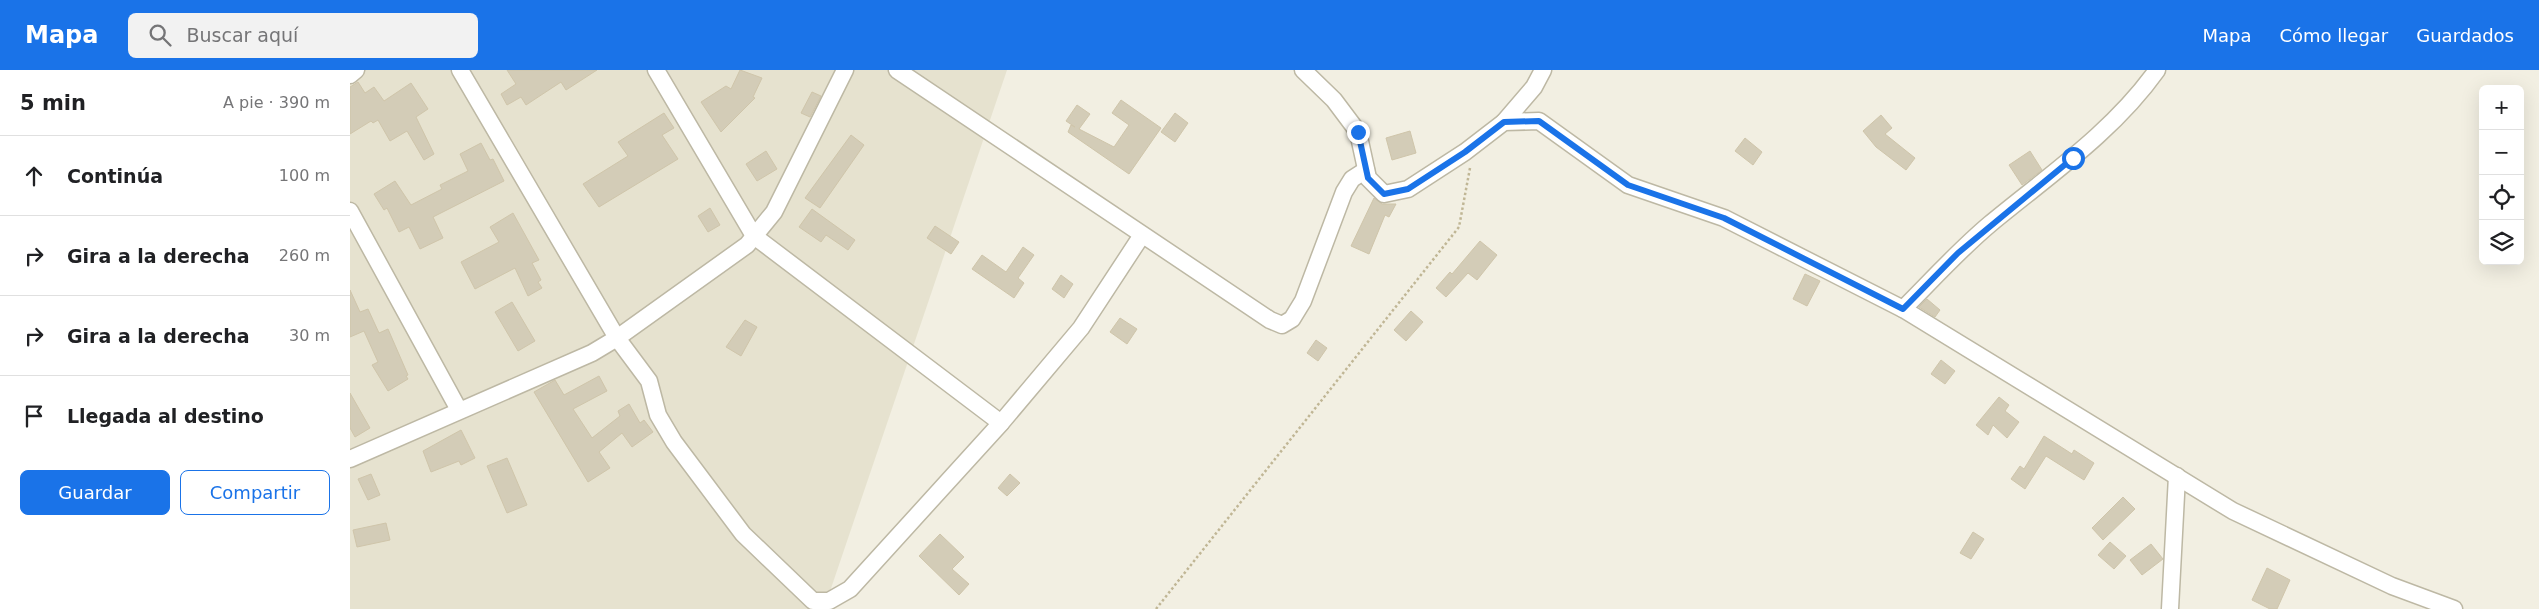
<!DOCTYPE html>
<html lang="es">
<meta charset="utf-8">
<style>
body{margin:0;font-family:"DejaVu Sans",sans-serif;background:#f2f2f2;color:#202124}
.controls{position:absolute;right:15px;top:15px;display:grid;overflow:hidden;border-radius:8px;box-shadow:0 5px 20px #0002}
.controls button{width:45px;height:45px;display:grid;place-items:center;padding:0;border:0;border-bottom:1px solid #e0e0e0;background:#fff;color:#202124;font:25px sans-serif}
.stop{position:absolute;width:15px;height:15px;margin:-11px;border:4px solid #1a73e8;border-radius:50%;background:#fff}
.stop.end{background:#1a73e8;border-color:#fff;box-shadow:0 1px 5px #0008}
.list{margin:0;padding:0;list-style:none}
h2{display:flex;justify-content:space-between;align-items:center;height:65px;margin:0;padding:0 20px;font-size:21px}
h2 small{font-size:16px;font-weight:400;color:#757577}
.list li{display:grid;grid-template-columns:32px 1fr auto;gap:15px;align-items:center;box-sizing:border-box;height:80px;padding:0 20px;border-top:1px solid #e0e0e0}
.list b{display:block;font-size:19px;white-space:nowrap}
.list em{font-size:16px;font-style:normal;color:#757577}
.actions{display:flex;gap:10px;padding:15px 20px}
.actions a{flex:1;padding:11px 0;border:1px solid #1a73e8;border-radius:8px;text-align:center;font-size:18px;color:#1a73e8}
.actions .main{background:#1a73e8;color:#fff}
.icon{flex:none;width:28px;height:28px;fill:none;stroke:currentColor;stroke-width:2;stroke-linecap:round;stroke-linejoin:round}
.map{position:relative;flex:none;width:2189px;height:539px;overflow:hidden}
header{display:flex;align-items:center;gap:30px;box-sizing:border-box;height:70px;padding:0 25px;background:#1a73e8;color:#fff}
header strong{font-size:24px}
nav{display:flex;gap:28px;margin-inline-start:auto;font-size:18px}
.search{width:350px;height:45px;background:#f2f2f2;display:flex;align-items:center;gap:12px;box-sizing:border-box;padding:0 18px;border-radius:8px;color:#757577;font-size:19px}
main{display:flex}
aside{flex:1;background:#fff}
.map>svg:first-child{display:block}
.residential{fill:#e6e2cf}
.building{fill:#d3ccb7;stroke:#cfc5aa}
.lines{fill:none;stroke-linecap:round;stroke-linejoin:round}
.street-casing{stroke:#bdb8a4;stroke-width:19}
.path{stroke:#c0b695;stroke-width:2.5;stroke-dasharray:2.5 2.5;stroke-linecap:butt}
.street{stroke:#fff;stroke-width:16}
.route{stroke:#1a73e8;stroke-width:6}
</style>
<header>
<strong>Mapa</strong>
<div class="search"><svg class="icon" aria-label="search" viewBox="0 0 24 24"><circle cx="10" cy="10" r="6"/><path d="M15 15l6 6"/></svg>Buscar aquí</div>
<nav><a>Mapa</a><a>Cómo llegar</a><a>Guardados</a></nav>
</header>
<main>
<aside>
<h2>5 min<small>A pie · 390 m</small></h2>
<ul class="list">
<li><svg class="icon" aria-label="ahead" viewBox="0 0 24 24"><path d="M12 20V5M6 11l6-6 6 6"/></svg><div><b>Continúa</b></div><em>100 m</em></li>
<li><svg class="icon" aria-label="right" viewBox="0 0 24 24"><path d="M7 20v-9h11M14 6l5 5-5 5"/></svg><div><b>Gira a la derecha</b></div><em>260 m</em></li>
<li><svg class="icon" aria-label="right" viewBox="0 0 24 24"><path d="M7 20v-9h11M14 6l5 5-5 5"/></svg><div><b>Gira a la derecha</b></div><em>30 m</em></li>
<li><svg class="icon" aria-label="arrive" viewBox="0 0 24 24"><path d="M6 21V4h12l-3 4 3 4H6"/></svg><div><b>Llegada al destino</b></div></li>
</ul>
<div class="actions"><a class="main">Guardar</a><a>Compartir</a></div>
</aside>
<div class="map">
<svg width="2189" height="539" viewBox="0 0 2189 539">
<rect width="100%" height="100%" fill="#f2efe2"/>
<!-- residential -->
<polygon class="residential" points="0,0 657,0 474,539 0,539"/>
<!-- building -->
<g class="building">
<polygon points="157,0 247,0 216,20 211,12 176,35 171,27 157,35 151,24 166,14"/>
<polygon points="390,0 412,8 403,27 405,28 371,62 351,32 376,16 381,19"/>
<polygon points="8,12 15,23 24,17 34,31 61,13 78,39 66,47 84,84 74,90 57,61 40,71 28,50 23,53 21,51 0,64 0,17"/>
<polygon points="462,22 471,26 460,47 451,43"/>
<polygon points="771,30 811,58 779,104 718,62 721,55 725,57 716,51 727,35 740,44 729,59 764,77 779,55 762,43"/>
<polygon points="314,43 324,58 312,65 328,89 249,137 233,114 278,86 268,72"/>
<polygon points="825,43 838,53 825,72 811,62"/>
<polygon points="1531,45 1542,58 1535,64 1565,88 1556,100 1526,77 1513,61"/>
<polygon points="1060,61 1066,83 1042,90 1036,68"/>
<polygon points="501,65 514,75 470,138 455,128"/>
<polygon points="1395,68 1412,82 1403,95 1385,81"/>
<polygon points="131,73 140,90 143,89 154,111 83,147 93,168 70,179 59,157 49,162 37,138 34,140 24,124 45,111 61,135 92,119 90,115 118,101 110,84"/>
<polygon points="416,81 427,99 407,111 396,94"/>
<polygon points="1680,81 1692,100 1672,115 1659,95"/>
<polygon points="1024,128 1032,134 1046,134 1039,147 1035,145 1019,184 1001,176"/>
<polygon points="360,138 370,155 358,162 348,146"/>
<polygon points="462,139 505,170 498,180 476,165 471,172 449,157"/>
<polygon points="163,143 189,190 182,193 191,210 188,212 192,218 178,226 165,198 125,219 111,192 149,172 140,157"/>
<polygon points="585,156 609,172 601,184 577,168"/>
<polygon points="1130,171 1147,185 1127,210 1118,203 1096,227 1086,218 1100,202 1102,204"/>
<polygon points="673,177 684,185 668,208 674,213 664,228 622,199 632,185 656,202"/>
<polygon points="1455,204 1470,211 1457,236 1443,229"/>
<polygon points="711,205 723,214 714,228 702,219"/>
<polygon points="0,220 10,242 18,239 29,263 38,259 58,305 56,306 58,309 38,321 22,295 28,292 14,261 0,267"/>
<polygon points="1577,229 1590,240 1585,247 1569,237"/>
<polygon points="162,232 185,271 168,281 145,242"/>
<polygon points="1061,241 1073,252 1056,271 1044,260"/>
<polygon points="770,248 787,259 777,274 760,262"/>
<polygon points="395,250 407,257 391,286 376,277"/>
<polygon points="966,270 977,278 968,291 957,283"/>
<polygon points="1591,290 1605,301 1595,314 1581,304"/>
<polygon points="249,306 257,321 223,339 242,368 270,346 268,341 279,334 290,353 294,350 303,362 282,377 272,363 249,382 260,398 238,412 184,322 205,310 214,325"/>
<polygon points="0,323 20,358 5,367 0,358"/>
<polygon points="1649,327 1659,335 1655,341 1669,352 1657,368 1643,355 1638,365 1626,355"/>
<polygon points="111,360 125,388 111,395 109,391 81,402 73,381"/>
<polygon points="1694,366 1722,384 1724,380 1744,393 1734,410 1696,386 1675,419 1661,409 1670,396 1674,399"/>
<polygon points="157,388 177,435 157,443 137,396"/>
<polygon points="21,404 30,425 18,430 8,409"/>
<polygon points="660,404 670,413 657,426 648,418"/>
<polygon points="1773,427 1785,439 1753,470 1742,458"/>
<polygon points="36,453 40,470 7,477 3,460"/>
<polygon points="1623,462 1634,469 1621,489 1610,483"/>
<polygon points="590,464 614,487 602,499 619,514 609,525 569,486"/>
<polygon points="1760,472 1776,486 1764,499 1748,485"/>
<polygon points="1801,474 1813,489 1792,505 1780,490"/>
<polygon points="1917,498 1940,510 1927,539 1920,539 1902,530"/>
</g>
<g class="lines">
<!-- street casing -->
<g class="street-casing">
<g id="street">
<polyline points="110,0 267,268 299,311 308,345 324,372 393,464 463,531 479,531 500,519 651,353 731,258 792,165"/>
<polyline points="306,0 404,166 651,353"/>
<polyline points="547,0 920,250 932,255 942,249 953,231 994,122 1002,109 1016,100"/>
<polyline points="953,0 984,30 1008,62 1018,108 1034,124 1058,119 1115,82 1154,52 1189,51 1278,115 1374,148 1553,239 1883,441 2042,516 2104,539"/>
<polyline points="0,5 6,0"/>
<polyline points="1154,52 1184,17 1193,0"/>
<polyline points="0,141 109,340"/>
<path d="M 1553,239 C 1582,210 1609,180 1640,154 C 1698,106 1763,62 1807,0"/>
<polyline points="0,389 242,283 267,268 397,175 424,142 495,0"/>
<polyline points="1820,539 1827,406"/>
</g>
</g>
<!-- path -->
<polyline class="path" points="806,539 1109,157 1120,98"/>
<!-- street -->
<use href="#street" class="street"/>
</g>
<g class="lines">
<!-- route -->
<polyline class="route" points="1008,62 1018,108 1034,124 1058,119 1115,82 1154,52 1189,51 1278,115 1374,148 1553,239 1608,183 1723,88"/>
</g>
</svg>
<div class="controls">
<button>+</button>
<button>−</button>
<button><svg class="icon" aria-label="locate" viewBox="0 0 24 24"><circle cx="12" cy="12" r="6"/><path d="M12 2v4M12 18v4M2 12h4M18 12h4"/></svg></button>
<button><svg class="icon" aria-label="layers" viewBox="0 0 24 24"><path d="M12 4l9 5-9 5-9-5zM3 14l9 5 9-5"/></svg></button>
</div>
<div class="stop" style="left:1723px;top:88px"></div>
<div class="stop end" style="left:1008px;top:62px"></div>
</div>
</main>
